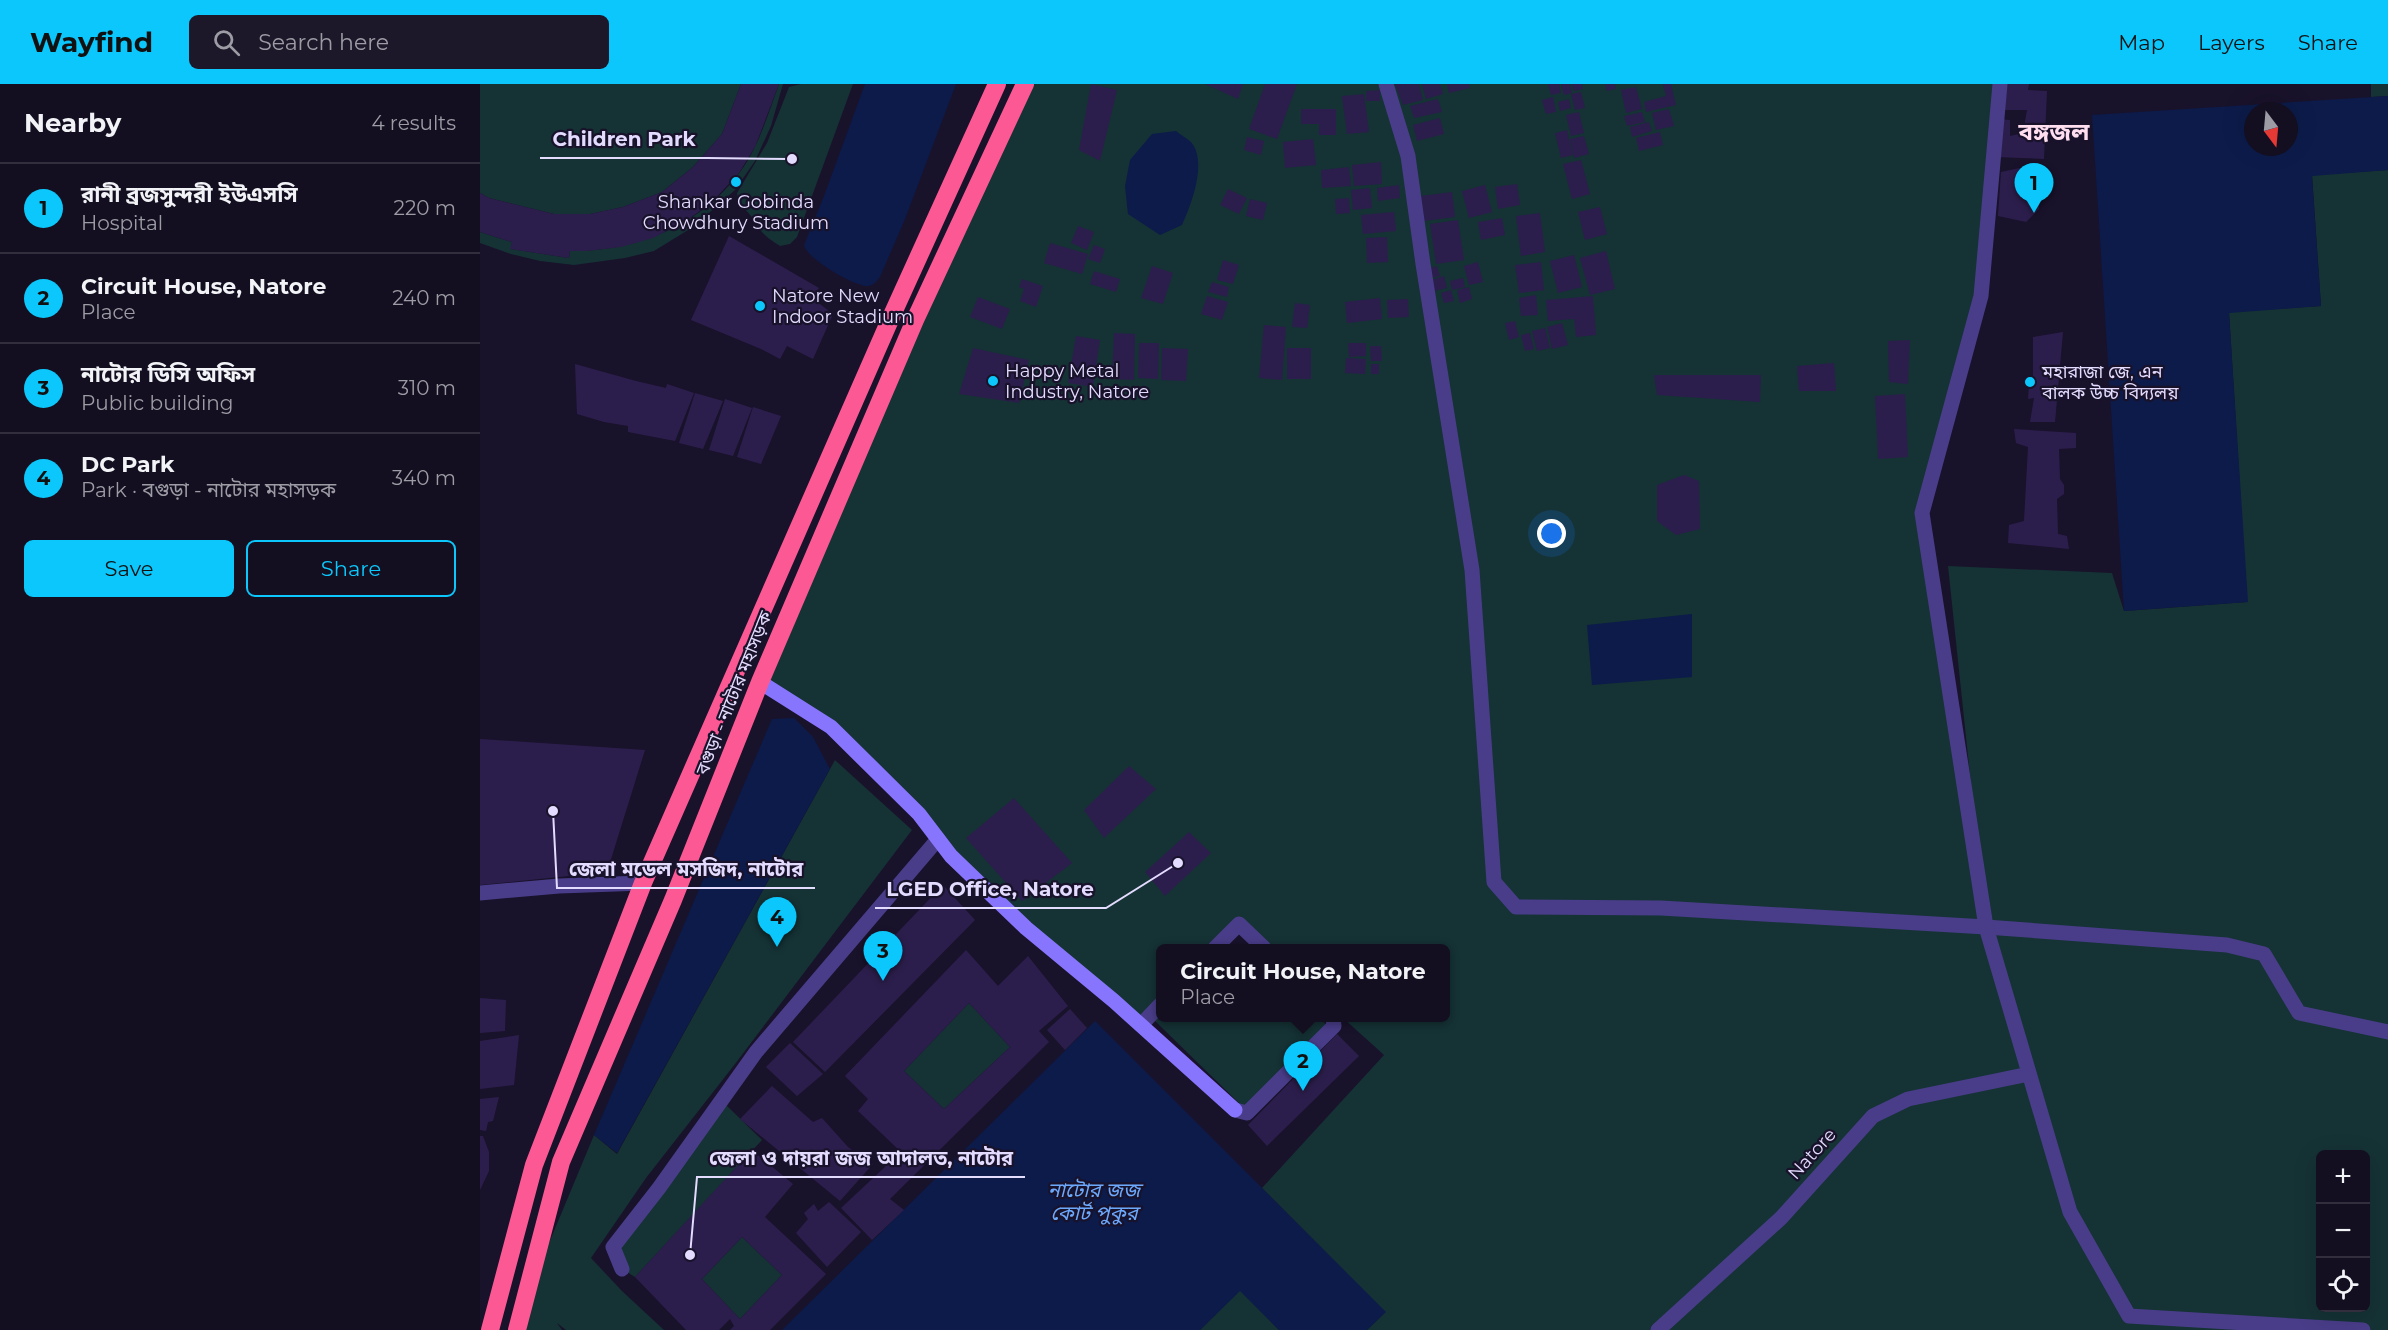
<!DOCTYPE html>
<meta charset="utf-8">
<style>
body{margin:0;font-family:Montserrat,"Noto Sans Bengali",sans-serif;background:#1c1729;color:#f1f3f6}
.controls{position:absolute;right:18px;bottom:18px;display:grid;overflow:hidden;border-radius:9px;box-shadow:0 6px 24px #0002}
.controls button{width:54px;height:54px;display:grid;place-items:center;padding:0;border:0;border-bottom:2px solid #322e3e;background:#130e20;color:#f1f3f6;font:30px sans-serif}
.compass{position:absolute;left:1764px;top:18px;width:54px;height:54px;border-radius:50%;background:#130e20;box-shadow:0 6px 24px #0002;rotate:164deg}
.you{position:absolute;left:1072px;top:450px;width:21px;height:21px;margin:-15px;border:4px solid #fff;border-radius:50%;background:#1a73e8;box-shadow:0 0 0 9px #1a73e833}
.badge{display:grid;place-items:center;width:39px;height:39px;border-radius:50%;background:#0bc7fb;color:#111;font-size:20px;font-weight:700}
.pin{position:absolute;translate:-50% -50px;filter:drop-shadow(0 2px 3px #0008)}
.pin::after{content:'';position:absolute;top:32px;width:21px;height:18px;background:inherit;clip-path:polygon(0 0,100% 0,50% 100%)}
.popup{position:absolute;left:676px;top:860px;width:294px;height:78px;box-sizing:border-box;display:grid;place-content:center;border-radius:9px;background:#130e20;filter:drop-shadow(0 2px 4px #0005);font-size:20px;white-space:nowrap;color:#9d9ca5}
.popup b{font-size:22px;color:#f1f3f6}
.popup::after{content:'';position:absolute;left:50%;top:100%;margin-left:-12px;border:12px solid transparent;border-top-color:#130e20}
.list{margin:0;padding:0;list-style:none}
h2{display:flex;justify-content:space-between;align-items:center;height:78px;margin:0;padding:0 24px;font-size:26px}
h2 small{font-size:20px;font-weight:400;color:#9d9ca5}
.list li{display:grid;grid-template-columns:39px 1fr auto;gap:18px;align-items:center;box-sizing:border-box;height:90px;padding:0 24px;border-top:2px solid #322e3e}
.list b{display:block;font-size:22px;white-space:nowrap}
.list p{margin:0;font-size:20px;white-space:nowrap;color:#9d9ca5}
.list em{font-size:20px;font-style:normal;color:#9d9ca5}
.actions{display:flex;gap:12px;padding:18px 24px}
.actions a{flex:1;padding:14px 0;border:2px solid #0bc7fb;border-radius:9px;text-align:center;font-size:21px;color:#0bc7fb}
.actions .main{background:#0bc7fb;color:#111}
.icon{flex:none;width:33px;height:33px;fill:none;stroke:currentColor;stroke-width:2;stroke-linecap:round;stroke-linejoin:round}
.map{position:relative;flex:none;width:1908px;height:1246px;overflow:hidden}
header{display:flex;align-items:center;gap:36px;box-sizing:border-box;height:84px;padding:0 30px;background:#0bc7fb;color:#111}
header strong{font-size:28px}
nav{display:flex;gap:33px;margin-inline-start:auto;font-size:21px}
.search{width:420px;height:54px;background:#1c1729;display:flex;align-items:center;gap:15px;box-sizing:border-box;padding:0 21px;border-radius:9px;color:#9d9ca5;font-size:22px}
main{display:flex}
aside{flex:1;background:#130e20}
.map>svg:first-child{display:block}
.green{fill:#153235;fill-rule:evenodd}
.water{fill:#0c1b4a;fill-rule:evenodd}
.building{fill:#2c1e4c;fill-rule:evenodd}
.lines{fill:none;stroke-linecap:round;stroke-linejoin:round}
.street{stroke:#493d89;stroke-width:15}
.secondary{stroke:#8875fd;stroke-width:15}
.highway{stroke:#fc5994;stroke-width:18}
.poi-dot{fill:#0bc7fb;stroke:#19122b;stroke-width:2}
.labels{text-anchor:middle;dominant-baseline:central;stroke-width:4.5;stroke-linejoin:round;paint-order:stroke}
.poi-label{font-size:18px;fill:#e4dcfe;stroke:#19122b;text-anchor:start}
.street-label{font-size:18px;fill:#e4dcfe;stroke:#19122b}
.water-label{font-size:20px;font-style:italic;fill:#6ca9fd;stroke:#19122b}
.district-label{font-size:24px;font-weight:bold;fill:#fedeef;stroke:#19122b}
.leader{fill:none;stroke:#e4dcfe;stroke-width:2}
.callout-dot{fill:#e4dcfe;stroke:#19122b;stroke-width:2}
.callout-label{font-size:20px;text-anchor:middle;font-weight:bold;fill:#e4dcfe;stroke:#19122b;stroke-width:4.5;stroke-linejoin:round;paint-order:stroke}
</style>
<header>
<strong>Wayfind</strong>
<div class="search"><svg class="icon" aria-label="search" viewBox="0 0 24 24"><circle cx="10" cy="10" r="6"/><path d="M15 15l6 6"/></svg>Search here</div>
<nav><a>Map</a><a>Layers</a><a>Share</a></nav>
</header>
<main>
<aside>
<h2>Nearby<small>4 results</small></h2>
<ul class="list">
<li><span class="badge">1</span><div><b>রানী ব্রজসুন্দরী ইউএসসি</b><p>Hospital</p></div><em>220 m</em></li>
<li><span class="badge">2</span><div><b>Circuit House, Natore</b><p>Place</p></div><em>240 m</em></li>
<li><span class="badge">3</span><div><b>নাটোর ডিসি অফিস</b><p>Public building</p></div><em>310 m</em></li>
<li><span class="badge">4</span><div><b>DC Park</b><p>Park · বগুড়া - নাটোর মহাসড়ক</p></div><em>340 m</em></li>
</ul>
<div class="actions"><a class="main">Save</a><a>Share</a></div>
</aside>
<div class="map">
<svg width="1908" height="1246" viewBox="0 0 1908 1246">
<rect width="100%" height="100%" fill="#19122b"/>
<!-- green -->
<g class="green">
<polygon points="0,0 261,0 242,50 213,83 182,108 143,123 110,130 74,130 9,114 0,109"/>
<path d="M 299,0 L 303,0 L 291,42 L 275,77 L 255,106 L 213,143 L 174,167 L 145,174 L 94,181 L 60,177 L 31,170 L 0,159 L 0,148 L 32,158 L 31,165 L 89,174 L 90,167 C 154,168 221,142 260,88 C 279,62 288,30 299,0 Z"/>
<path d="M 321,0 L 373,0 L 317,153 L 310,160 L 300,162 C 287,154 282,150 275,138 C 269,126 258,123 257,109 L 287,59 L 309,3 Z"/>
<path d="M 545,0 L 1520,0 L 1501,212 L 1442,429 L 1504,824 L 1468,482 L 1632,489 L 1644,527 L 1767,518 L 1749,228 L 1841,222 L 1832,91 L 1908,86 L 1908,1246 L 887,1246 L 905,1228 L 782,1104 L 904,971 L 863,934 L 966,934 L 966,864 L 787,864 L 759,840 L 735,864 L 680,864 L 680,921 L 661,941 L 546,844 L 351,643 L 280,598 ZM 1840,1070 L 1886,1070 L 1886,1224 L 1840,1224 Z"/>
<polygon points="1891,0 1908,0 1908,12 1891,13"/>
<polygon points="355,676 432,746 255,980 166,1094 111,1174 142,1207 184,1246 86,1246 77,1239 82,1246 37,1246 49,1207 114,1051 137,1070"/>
<polygon points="489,919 530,963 464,1025 424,987"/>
<polygon points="680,926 680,934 839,934 850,944 764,1024 672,934"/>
<polygon points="242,1017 282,1056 155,1193 142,1185 133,1163"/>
<polygon points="262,1153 302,1191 260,1235 222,1195"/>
<polygon points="760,1206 799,1246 720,1246"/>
</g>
<!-- water -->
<g class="water">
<path d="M 385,0 L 476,0 L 425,135 L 400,193 C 397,197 394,201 389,202 C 376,204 326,174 324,161 L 344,112 Z"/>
<path d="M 1908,12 L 1908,86 L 1832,92 L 1841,222 L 1749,229 L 1768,518 L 1644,527 L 1612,31 ZM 1773,27 L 1809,27 L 1809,63 L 1773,63 Z"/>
<path d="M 696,47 C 700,51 707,54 711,58 C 728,78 711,121 702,141 L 680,151 L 648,130 L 645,102 L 650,76 L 672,50 Z"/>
<polygon points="1212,530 1212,593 1112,601 1107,541"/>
<polygon points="314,634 333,653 350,685 137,1069 114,1051 292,635"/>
<polygon points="615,937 906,1228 887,1246 799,1246 760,1207 720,1246 302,1246"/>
</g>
<!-- building -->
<g class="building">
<polygon points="261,0 299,0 275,63 259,89 232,118 206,137 173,154 141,163 107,167 90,167 89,174 30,165 32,158 0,148 0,109 9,114 74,130 110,130 143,123 182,108 213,83 242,50"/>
<polygon points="611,0 637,6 620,77 599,66"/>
<polygon points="725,0 763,0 758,15"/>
<polygon points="785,0 817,0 797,55 769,45"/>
<polygon points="915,0 939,0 943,16 923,21"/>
<polygon points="942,0 960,0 963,10 946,15"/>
<polygon points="967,0 989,0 990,4 969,9"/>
<polygon points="1068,0 1079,0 1081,9 1071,11"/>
<polygon points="1081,0 1090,0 1092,9 1084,11"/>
<polygon points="1092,0 1102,0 1103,5 1094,7"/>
<polygon points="1125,0 1135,0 1136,5 1126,7"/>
<polygon points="1183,0 1191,0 1196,21 1166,28 1164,18 1186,12"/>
<polygon points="1520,0 1549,0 1548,6 1567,7 1564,75 1515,73 1517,35 1530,36 1530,52 1543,49 1547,26 1518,26"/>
<polygon points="1156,3 1162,25 1146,29 1141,6"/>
<polygon points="900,6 900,17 886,17 886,7"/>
<polygon points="1101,8 1105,24 1095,26 1091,10"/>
<polygon points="884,10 889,48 867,50 862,12"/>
<polygon points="1073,13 1076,28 1066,30 1062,16"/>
<polygon points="958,15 962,28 934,34 930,22"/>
<polygon points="1089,15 1091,24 1080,27 1078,18"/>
<polygon points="821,25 856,25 856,51 839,51 839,40 821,40"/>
<polygon points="1189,25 1194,42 1176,46 1172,29"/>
<polygon points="1099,28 1104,49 1091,52 1086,31"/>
<polygon points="1162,28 1165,38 1147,42 1144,32"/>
<polygon points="960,34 964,50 937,57 933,41"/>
<polygon points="1169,38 1172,47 1152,53 1150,43"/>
<polygon points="1087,46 1093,71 1081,74 1075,49"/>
<polygon points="1180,48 1183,61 1159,67 1156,54"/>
<polygon points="1104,52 1109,70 1094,74 1090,55"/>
<polygon points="767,53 784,57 781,71 764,66"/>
<polygon points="833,55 836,81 805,84 803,58"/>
<polygon points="1101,76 1110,110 1092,115 1083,80"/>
<polygon points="901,78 902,100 874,102 872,81"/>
<polygon points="1549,82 1559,102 1559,125 1546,138 1518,132 1521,88"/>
<polygon points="869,83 871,102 842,104 841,86"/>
<polygon points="1037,100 1040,121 1018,125 1015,103"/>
<polygon points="919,101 920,114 898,117 897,104"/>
<polygon points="1005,101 1012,128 989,134 982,107"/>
<polygon points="890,104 892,124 873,126 871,106"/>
<polygon points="748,105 767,114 759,130 740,121"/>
<polygon points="972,108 975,133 944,137 941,112"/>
<polygon points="869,114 870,129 856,130 855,115"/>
<polygon points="770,115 787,119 783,136 766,132"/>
<polygon points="1120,123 1127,150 1105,156 1098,128"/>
<polygon points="914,128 916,147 883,150 881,131"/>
<polygon points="1060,129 1065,168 1041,172 1036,132"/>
<polygon points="1022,134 1025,151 1001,156 998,138"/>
<polygon points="978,136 984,176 956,180 950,140"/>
<polygon points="598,142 614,148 607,166 591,159"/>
<polygon points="249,152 339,204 332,214 353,230 333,275 307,262 300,275 281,265 211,236"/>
<polygon points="907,153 908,178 887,179 886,154"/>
<polygon points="570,159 608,170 602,190 564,179"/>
<polygon points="614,161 625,165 620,179 608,175"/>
<polygon points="1126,167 1135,205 1110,211 1100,174"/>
<polygon points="1094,171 1102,203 1078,209 1070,177"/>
<polygon points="743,176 759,181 753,200 737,196"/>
<polygon points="998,178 1003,198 989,201 984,182"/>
<polygon points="1061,178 1064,206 1039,209 1035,181"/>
<polygon points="672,182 693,189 683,220 661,214"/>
<polygon points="957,182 960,192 950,194 947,185"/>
<polygon points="614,187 640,195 636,208 610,200"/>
<polygon points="964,192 967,204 954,207 951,196"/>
<polygon points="983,194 985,203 972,206 970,197"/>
<polygon points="542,195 563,202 556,223 540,217 544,205 539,203"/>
<polygon points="732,198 749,203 747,213 728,208"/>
<polygon points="989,203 992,215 980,219 977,206"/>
<polygon points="971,206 974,217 964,219 961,209"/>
<polygon points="1056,211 1058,231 1041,232 1039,214"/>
<polygon points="727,212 748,218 742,236 721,230"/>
<polygon points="1113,212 1116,251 1096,253 1094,235 1068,237 1066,216"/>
<polygon points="498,213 530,225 522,245 490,233"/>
<polygon points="900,214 902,235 867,239 865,218"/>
<polygon points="928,215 929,233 908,234 907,216"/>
<polygon points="815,219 830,221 827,244 812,243"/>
<polygon points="1035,237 1039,253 1029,256 1025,239"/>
<polygon points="1082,239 1088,261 1072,265 1067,243"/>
<polygon points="784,241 806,243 802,296 779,294"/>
<polygon points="1065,244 1070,264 1057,267 1052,247"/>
<polygon points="1583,248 1575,338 1550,338 1554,314 1548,315 1549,301 1553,300 1553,253"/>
<polygon points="634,249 655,250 654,296 632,295"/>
<polygon points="1050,249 1054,265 1045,267 1041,251"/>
<polygon points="596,252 620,256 613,303 588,299"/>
<polygon points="1430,256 1428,300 1409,298 1408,257"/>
<polygon points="659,259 679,259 678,295 658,294"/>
<polygon points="868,259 886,259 886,272 869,273"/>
<polygon points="890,262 901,262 902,277 891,277"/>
<polygon points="493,264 549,276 539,319 479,310"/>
<polygon points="682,264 708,265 706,297 681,296"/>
<rect x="807" y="264" width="24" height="31"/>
<polygon points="866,274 886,275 885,290 865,289"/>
<polygon points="1354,279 1356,307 1319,307 1317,282"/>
<polygon points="95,280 156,297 186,304 187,300 214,309 195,357 148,348 148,342 124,338 97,330"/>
<rect x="891" y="280" width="8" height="10"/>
<polygon points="1174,291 1281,291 1280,318 1177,311"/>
<polygon points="215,309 243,317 223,365 199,359"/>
<polygon points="1425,310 1428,373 1398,375 1395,312"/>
<polygon points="245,315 272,324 253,372 229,366"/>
<polygon points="273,323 301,332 281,380 257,373"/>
<polygon points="1534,345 1596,349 1596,364 1579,365 1580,395 1584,401 1584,410 1577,415 1578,450 1587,452 1589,465 1528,459 1529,441 1544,437 1548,363 1536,359"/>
<polygon points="1204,391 1219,397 1220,445 1196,451 1177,437 1177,401"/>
<polygon points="0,655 165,666 127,788 0,801"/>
<polygon points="649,682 676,705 624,754 604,726"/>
<polygon points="534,714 592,779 542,817 486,754"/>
<polygon points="709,748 731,769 685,812 665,788"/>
<polygon points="463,801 495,836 345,988 313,958"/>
<path d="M 486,866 L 518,902 L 548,872 L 588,922 L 559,947 L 569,958 L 410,1115 L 424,1126 L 392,1156 L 361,1124 L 421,1068 L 378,1027 L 388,1015 L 365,992 ZM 489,919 L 530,963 L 464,1025 L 424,987 Z"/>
<polygon points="0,914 26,916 25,947 0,949"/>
<polygon points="590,925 607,944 585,966 567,946"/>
<polygon points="857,950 879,972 787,1062 768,1041"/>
<polygon points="39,951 34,1001 0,1005 0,957"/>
<polygon points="310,959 343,990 317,1012 286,983"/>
<polygon points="292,1002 333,1038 342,1034 368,1063 393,1080 360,1117 260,1035"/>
<polygon points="19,1013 13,1037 8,1038 6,1047 0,1046 0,1015"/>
<polygon points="0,1052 3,1052 9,1068 9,1087 0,1106"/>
<path d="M 272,1066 L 313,1100 L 285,1133 L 346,1190 L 290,1246 L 250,1246 L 254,1242 L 250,1235 L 239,1246 L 206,1246 L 155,1193 ZM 262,1153 L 302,1191 L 260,1235 L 222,1195 Z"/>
<polygon points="349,1118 381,1148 347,1183 316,1149 328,1135 324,1129 334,1120 338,1127"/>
</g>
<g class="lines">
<!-- street -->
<g class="street">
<polyline points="906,0 928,72 943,180 992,486 1014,798 1036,823 1181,824 1506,843 1747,861 1784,870 1819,929 1908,948"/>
<polyline points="1520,0 1501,212 1442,429 1506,843 1590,1128 1649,1232 1883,1246"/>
<polyline points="0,809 79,802 163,799"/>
<polyline points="735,864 759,840 784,864"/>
<polyline points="661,941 680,921"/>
<polyline points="755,1026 767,1029 854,942 853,934"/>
<polyline points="142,1185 133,1163 179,1104 276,968 458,755"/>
<polyline points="1178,1246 1301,1134 1393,1032 1428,1015 1549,990"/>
</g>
<!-- secondary -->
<polyline class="secondary" points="280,598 351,643 439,730 471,772 546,844 634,917 755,1026"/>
<!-- highway -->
<g class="highway">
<polyline points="10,1246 54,1081 163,799 413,229 517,0"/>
<polyline points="37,1246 81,1078 193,816 280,598 435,236 545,0"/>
</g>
</g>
<!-- markers -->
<g class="poi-dot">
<circle cx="256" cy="98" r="6"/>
<circle cx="280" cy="222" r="6"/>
<circle cx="513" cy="297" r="6"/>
<circle cx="1550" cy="298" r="6"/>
</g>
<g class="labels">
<!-- poi labels -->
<g class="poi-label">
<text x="256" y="118" text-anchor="middle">Shankar Gobinda<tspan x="256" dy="21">Chowdhury Stadium</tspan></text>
<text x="292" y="212">Natore New<tspan x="292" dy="21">Indoor Stadium</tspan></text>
<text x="525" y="287">Happy Metal<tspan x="525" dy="21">Industry, Natore</tspan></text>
<text x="1562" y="288">মহারাজা জে, এন<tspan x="1562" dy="21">বালক উচ্চ বিদ্যলয়</tspan></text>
</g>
<!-- street labels -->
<g class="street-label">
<text transform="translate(254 609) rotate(-68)">বগুড়া - নাটোর মহাসড়ক</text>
<text transform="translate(1332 1070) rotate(-48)">Natore</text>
</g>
<!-- water labels -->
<g class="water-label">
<text x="614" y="1106">নাটোর জজ<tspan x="614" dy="23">কোর্ট পুকুর</tspan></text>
</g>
<!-- district labels -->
<g class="district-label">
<text x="1574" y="47">বঙ্গজল</text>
</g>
</g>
<!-- callouts -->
<path class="leader" d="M312 75L227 74H60M73 727L77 804H335M698 779L626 824H395M210 1171L217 1093H545"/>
<g class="callout-dot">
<circle cx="312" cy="75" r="6"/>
<circle cx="73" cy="727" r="6"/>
<circle cx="698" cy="779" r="6"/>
<circle cx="210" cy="1171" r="6"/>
</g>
<g class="callout-label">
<text x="144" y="62">Children Park</text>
<text x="206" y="792">জেলা মডেল মসজিদ, নাটোর</text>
<text x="510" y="812">LGED Office, Natore</text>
<text x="381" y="1081">জেলা ও দায়রা জজ আদালত, নাটোর</text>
</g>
</svg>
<div class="controls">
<button>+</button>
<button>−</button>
<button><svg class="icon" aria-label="locate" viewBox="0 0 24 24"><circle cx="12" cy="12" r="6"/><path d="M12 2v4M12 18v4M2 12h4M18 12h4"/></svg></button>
</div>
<svg class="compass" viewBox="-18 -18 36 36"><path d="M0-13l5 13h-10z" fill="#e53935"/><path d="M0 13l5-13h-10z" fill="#9d9ca5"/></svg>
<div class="you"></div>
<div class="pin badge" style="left:1554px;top:129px">1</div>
<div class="pin badge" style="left:823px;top:1007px">2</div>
<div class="popup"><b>Circuit House, Natore</b>Place</div>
<div class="pin badge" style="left:403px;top:897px">3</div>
<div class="pin badge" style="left:297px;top:863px">4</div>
</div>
</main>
